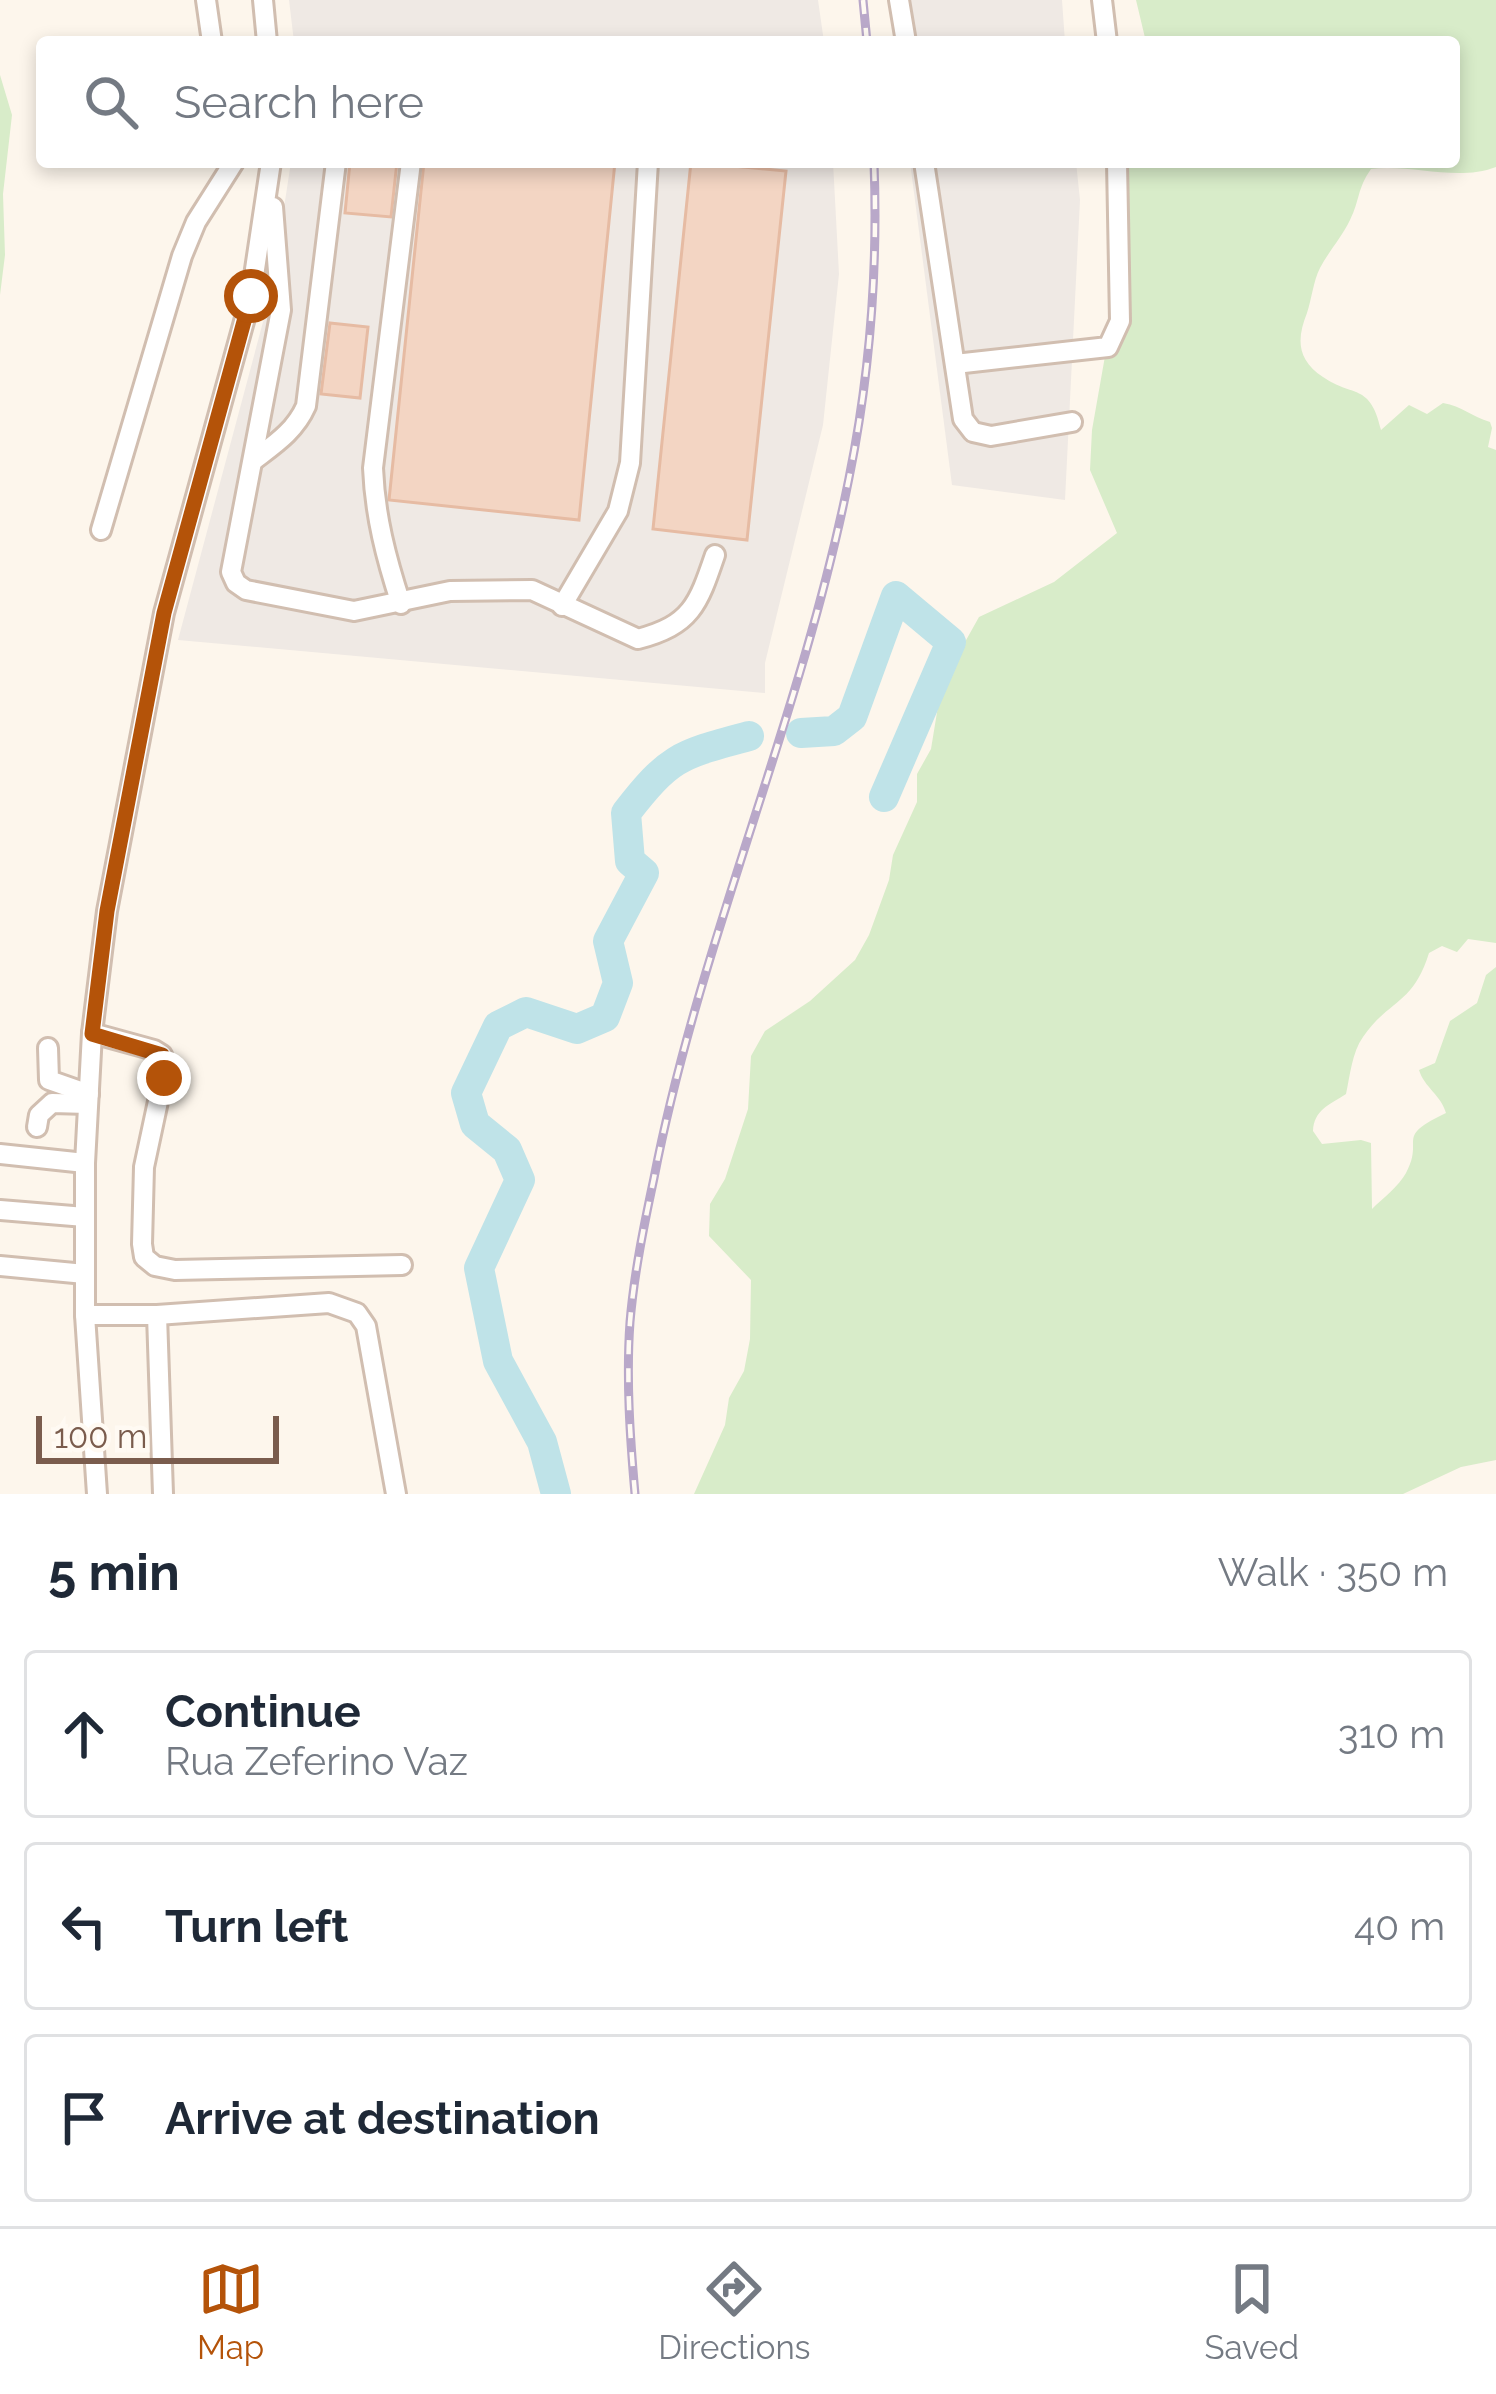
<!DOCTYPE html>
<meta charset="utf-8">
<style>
body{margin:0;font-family:Raleway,sans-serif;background:#f2f2f3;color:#1f2937}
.scale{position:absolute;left:36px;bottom:30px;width:243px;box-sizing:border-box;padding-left:12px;border:6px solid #7a5c4d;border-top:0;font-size:33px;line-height:42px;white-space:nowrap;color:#7a5c4d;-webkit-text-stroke:9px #fffaf3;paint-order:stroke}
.stop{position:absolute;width:36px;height:36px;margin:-27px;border:9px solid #b45309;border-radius:50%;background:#fff}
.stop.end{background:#b45309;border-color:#fff;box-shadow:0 3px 12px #0008}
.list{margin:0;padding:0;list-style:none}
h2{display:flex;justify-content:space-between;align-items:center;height:156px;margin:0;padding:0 48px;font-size:51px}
h2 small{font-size:39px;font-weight:400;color:#747a83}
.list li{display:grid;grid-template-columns:78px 1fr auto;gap:36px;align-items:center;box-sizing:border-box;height:168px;margin:0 24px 24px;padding:0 24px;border:3px solid #e0e1e3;border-radius:12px}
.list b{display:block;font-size:45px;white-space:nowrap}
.list p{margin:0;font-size:39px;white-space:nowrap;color:#747a83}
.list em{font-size:39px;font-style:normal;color:#747a83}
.icon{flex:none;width:66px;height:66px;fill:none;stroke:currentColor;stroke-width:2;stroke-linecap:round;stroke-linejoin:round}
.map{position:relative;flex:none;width:1496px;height:1494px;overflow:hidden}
.search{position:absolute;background:#fff;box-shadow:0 6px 18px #0003;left:36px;right:36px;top:36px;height:132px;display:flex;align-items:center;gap:30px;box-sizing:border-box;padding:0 42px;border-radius:12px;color:#747a83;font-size:45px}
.sheet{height:732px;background:#fff}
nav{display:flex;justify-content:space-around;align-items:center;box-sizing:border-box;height:168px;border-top:3px solid #e0e1e3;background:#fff;font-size:33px;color:#747a83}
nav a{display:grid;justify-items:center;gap:6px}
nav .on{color:#b45309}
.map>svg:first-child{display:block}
.industrial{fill:#efe9e4}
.green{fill:#d8ecc9}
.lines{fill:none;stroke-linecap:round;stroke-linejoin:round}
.river{stroke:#bfe3e8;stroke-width:30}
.building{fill:#f3d5c3;stroke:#e6bba3;stroke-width:3}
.minor-casing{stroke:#d1beb0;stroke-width:24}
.minor{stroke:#fff;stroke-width:18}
.rail-casing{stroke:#b9a8c9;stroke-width:9}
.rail{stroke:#fffaf3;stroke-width:4.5;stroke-dasharray:14;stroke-linecap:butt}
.route{stroke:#b45309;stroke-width:15}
</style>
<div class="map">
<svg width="1496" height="1494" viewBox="0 0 1496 1494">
<rect width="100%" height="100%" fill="#fdf6ec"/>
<!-- industrial -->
<g class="industrial">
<polygon points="289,0 818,0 824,42 294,42"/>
<polygon points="889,0 1062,0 1065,42 894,42"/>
<polygon points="291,162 833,162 839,274 823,425 765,663 765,693 178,640 271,292"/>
<polygon points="910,162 1076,162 1080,200 1065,500 952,485"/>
</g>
<!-- green -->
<g class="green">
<path d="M 1136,0 L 1496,0 L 1496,167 C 1457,182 1412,164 1371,169 C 1357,189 1360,200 1350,220 C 1342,237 1329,251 1320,268 C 1313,282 1312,298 1307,313 C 1297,338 1296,359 1323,377 C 1353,398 1370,382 1381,430 L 1409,405 L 1427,414 L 1443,403 C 1462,406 1472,417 1490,422 L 1492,428 L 1488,447 L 1496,450 L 1496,943 L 1468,939 L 1457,952 L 1442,946 L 1429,953 C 1413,1005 1388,1000 1363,1037 C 1352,1052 1350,1076 1346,1094 C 1329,1105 1314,1110 1313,1131 L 1322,1144 L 1361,1140 L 1371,1143 L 1372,1209 C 1382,1199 1399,1186 1406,1173 C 1425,1138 1393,1138 1446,1113 C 1441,1095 1424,1087 1419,1070 L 1435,1063 L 1450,1021 L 1477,1003 L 1486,975 L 1496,967 L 1496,1460 L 1461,1467 L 1403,1494 L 694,1494 L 725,1425 L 729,1398 L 744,1371 L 750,1339 L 751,1280 L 709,1236 L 710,1204 L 725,1179 L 748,1109 L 751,1056 L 765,1031 L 810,1001 L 855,960 L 869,935 L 889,880 L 893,855 L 917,802 L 917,774 L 931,749 L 940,694 L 951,667 L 979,617 L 1054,582 L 1117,533 L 1090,470 L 1092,430 L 1114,305 L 1109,264 L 1112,162 L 1454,162 L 1454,42 L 1146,42 Z"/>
<polygon points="0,75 12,115 3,194 5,255 0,295"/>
</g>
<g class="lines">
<!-- river -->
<g class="river">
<polyline points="801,733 834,731 852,717 896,596 951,642 884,797"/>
<path d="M 556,1494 L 542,1442 L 498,1361 L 479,1268 L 520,1180 L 507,1150 L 475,1124 L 466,1093 L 498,1026 L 526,1012 L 577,1029 L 605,1017 L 618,983 L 608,941 L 644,873 L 630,861 L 626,813 C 671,755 680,755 749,736"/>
</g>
</g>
<!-- building -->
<g class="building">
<polygon points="350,162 397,162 391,217 345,213"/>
<polygon points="424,162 615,162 579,520 389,500"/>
<polygon points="691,162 786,171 747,540 653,529"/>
<polygon points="330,323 368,327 360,398 321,394"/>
</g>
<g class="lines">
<!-- minor casing -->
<g class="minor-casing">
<g id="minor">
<polyline points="206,0 212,42"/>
<polyline points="263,0 267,42"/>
<polyline points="899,0 906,42"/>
<polyline points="1102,0 1107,42"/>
<polyline points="924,162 963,419 973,432 991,436 1072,422"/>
<path d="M 273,207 L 281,310 L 231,572 L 236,583 L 246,590 L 354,611 L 450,591 L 532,590 L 638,639 C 691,625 698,605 715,555"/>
<polyline points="955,364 1108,347 1120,321 1117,162"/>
<path d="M 254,460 C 275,444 295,431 306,406 L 336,162"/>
<polyline points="101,530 182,256 196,222 234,162"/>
<path d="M 401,604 C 386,558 375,516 373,468 L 411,162"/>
<polyline points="562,606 618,511 630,463 648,162"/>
<polyline points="92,1033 154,1050 162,1055 166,1064 144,1167 142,1244 144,1257 155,1266 175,1270 402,1265"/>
<polyline points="48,1048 49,1080 89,1094"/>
<polyline points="37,1127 39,1115 52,1103 88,1104"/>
<polyline points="0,1154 85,1163"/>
<polyline points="0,1210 85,1217"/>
<polyline points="0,1266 85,1274"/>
<polyline points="85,1315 157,1315 329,1303 357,1313 366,1326 396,1494"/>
<polyline points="157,1315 163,1494"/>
<polyline points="97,1494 85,1315 85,1163 92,1033 107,911 164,613 251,296 271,162"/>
</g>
</g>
<!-- minor -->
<use href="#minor" class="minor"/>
<!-- rail casing -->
<g class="rail-casing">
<g id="rail">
<polyline points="863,0 867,42"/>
<path d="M 635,1494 C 630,1437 626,1379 630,1322 C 634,1274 644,1225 654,1178 C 700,940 802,716 849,478 C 870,374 878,268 874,162"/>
</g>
</g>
<!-- rail -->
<use href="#rail" class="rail"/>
</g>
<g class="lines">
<!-- route -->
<polyline class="route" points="164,1078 162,1055 92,1034 107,911 164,613 251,296"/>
</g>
</svg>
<div class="scale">100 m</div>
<div class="stop" style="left:251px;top:296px"></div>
<div class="stop end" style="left:164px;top:1078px"></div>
<div class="search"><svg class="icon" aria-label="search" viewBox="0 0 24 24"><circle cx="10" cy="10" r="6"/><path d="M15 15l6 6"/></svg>Search here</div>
</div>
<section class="sheet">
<h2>5 min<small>Walk · 350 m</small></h2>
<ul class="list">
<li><svg class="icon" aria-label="ahead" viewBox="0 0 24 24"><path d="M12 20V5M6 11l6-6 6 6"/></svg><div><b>Continue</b><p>Rua Zeferino Vaz</p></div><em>310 m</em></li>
<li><svg class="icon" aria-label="left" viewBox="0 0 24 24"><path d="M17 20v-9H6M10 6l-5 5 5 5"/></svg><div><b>Turn left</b></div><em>40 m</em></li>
<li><svg class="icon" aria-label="arrive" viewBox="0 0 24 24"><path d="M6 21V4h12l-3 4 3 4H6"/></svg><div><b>Arrive at destination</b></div></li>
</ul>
</section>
<nav>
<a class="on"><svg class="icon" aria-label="map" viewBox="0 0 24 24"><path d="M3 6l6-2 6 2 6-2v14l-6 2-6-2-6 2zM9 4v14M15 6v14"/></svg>Map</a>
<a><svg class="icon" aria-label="directions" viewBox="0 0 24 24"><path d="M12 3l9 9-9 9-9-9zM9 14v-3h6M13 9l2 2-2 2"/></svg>Directions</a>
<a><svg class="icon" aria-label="saved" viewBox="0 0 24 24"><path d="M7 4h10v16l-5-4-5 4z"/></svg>Saved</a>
</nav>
